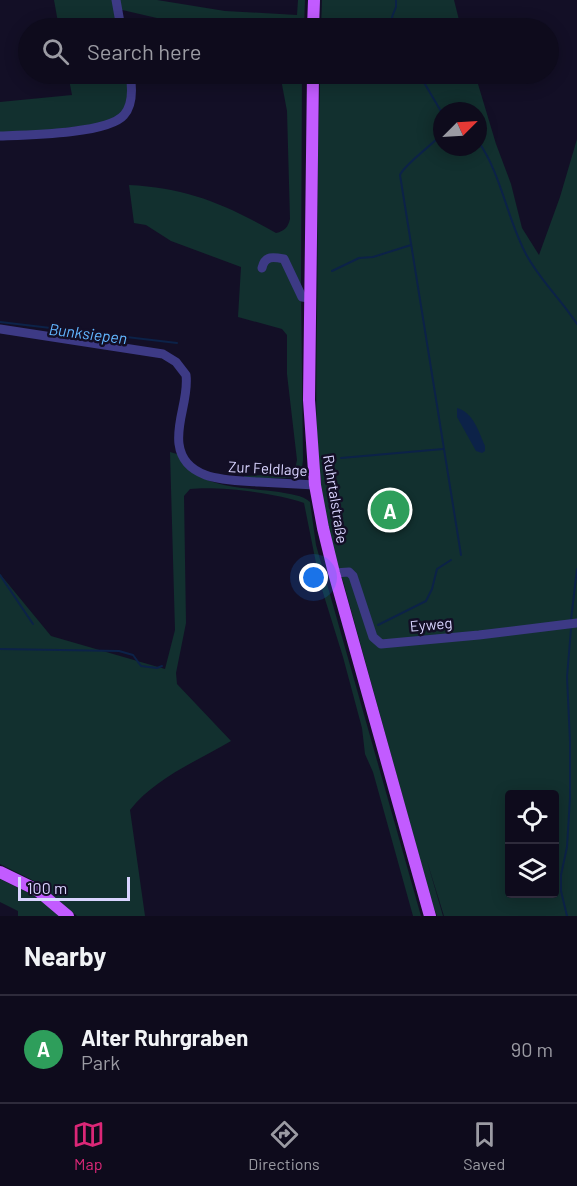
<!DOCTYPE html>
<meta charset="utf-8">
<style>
body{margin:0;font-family:Barlow,sans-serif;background:#1c1929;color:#f1f3f6}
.controls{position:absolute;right:18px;bottom:18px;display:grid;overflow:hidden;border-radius:6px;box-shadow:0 3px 15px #0003}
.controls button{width:54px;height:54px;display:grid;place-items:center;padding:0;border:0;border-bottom:2px solid #2e2b3b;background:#0e0b1c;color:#f1f3f6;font:30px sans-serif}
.compass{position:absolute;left:433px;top:102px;width:54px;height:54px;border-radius:50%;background:#0e0b1c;box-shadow:0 3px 15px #0003;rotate:66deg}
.scale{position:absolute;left:18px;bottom:15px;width:112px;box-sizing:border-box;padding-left:6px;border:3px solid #d9d4ff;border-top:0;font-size:16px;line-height:21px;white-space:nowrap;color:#d9d4ff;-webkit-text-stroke:4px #130f26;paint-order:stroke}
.you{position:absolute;left:314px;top:578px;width:21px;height:21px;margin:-15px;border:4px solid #fff;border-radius:50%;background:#1a73e8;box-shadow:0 0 0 9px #1a73e833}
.badge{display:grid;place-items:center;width:39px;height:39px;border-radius:50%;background:#db2777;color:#fff;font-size:20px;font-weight:700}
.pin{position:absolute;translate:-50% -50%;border:3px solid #fff;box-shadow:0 2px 6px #0006}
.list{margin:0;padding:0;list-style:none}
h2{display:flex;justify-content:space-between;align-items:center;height:78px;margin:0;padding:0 24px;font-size:26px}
h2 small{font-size:20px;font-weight:400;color:#9b9ba3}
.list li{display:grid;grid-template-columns:39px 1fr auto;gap:18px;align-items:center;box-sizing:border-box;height:108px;padding:0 24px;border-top:2px solid #2e2b3b}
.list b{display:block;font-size:22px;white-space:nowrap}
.list p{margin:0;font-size:20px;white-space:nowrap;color:#9b9ba3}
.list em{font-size:20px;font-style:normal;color:#9b9ba3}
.icon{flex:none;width:33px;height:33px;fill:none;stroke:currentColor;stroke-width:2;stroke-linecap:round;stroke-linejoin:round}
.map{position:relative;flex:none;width:577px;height:916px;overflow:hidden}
.search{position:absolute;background:#0e0b1c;box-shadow:0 3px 15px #0003;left:18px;right:18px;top:18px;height:66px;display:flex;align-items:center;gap:15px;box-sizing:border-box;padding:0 21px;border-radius:33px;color:#9b9ba3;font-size:22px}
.sheet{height:186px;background:#0e0b1c}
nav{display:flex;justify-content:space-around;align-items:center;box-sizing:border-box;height:84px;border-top:2px solid #2e2b3b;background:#0e0b1c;font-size:16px;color:#9b9ba3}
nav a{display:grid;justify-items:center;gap:3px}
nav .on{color:#db2777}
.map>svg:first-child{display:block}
.green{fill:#12302f;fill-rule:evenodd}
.water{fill:#0c2248}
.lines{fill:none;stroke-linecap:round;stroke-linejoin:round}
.stream{stroke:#0c2248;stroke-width:2}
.minor{stroke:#3d3a85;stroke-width:9}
.major{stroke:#c25bff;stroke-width:12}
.labels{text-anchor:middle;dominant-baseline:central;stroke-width:5;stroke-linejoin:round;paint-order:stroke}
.street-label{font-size:15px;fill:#d9d4ff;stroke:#130f26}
.water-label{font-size:16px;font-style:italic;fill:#62b6ff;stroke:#130f26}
</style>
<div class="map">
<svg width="577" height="916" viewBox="0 0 577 916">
<rect width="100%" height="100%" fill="#130f26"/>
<!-- green -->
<g class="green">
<polygon points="54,0 157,0 225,11 297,15 298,0 305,0 304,28 243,28 174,22 118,9 121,28 59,28"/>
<polygon points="322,0 454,0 461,28 321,28"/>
<polygon points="68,74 130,74 131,98 114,122 0,136 0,102 72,95"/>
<path d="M 280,74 L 302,74 L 301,287 L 303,460 L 301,475 L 296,478 L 244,479 L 244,476 L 294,474 L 297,460 L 287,374 L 287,335 L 282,329 L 238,317 L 241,267 L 171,241 L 146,225 L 134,223 L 129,185 C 187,188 225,204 276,233 C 285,231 288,227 290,219 L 287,111 Z"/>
<path d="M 320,74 L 475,74 L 496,144 L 511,184 L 522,228 L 539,255 L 560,197 L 577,139 L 577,916 L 444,916 L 427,861 L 443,916 L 437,916 L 432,903 L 343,581 C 312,499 316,407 317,320 C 318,265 317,210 318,156 C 318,128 320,101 320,74 ZM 442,111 L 478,111 L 478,147 L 442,147 ZM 510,794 L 554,794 L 554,894 L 510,894 Z"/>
<path d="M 170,452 L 177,454 C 183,462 188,469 196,474 C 218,489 253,488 279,492 C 289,494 303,495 310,502 L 316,545 L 421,916 L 413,916 L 373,772 L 365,754 L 362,728 L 343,657 L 320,583 L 304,503 C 276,493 219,486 190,489 L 184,496 L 186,623 L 176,673 L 177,684 L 231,741 C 197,761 155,778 130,810 L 145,916 L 77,916 L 38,883 L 0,864 L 0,574 L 51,636 L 165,669 L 175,630 Z"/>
<polygon points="0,879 35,896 60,916 18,916 18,911 0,902"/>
</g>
<!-- water -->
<path class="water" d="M 457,408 C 473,412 479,432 485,446 L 485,451 L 482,453 L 476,451 L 457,417 Z"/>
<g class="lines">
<!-- stream -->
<g class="stream">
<polyline points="327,26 366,28"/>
<polyline points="395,28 392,17 396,7 396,0"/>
<polyline points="419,74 442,113"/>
<path d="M 442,134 C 433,144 403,166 400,175 L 461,555"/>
<path d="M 478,141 C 502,175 507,220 527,256 C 541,281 562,301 577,324"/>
<polyline points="332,271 359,258 373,257 411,245"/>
<polyline points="0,322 177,343"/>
<polyline points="341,458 443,449"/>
<polyline points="0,575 33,624"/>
<polyline points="571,620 577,569"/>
<polyline points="378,625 426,601 432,589 437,569 451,560"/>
<polyline points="0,649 119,651 133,655 141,666 157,668 162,666"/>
<polyline points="567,916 561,891 561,875 567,847 570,798 570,741 567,677 571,629"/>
</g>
<!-- minor -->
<g class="minor">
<polyline points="116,0 121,28"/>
<path d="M 0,136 C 26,135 108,134 124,115 C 133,105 132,86 130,74"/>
<path d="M 262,268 C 265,255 274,257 284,259 L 302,297 L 309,298"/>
<path d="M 0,329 L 163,354 L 176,362 L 186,375 C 189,398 176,421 179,444 C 184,482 231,480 259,482 C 278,483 297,484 315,485"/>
<polyline points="334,573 349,572 353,576 373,637 381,644 479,635 577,623"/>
</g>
<!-- major -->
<g class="major">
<polyline points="313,28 314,0"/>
<polyline points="313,74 309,400 315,485 323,528 334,573 430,916"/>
<polyline points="0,872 37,890 68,916"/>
</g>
</g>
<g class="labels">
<!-- street labels -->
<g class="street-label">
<text transform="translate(268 468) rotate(3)">Zur Feldlage</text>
<text transform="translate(336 499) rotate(81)">Ruhrtalstraße</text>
<text transform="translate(431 624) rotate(-5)">Eyweg</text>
</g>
<!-- water labels -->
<g class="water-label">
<text transform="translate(88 333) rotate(7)">Bunksiepen</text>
</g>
</g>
</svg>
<div class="controls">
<button><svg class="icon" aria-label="locate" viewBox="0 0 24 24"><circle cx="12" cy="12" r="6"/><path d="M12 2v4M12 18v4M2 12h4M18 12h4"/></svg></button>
<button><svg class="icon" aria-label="layers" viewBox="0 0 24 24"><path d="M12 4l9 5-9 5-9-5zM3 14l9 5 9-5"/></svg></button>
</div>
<svg class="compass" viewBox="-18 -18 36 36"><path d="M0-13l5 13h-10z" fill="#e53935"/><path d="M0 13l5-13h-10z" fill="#9b9ba3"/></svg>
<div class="scale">100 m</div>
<div class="you"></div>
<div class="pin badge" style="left:390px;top:510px;background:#2e9e5b">A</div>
<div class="search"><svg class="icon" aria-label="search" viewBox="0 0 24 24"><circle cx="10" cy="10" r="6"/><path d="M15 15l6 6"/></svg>Search here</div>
</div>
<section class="sheet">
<h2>Nearby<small></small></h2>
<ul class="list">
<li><span class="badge" style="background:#2e9e5b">A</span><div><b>Alter Ruhrgraben</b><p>Park</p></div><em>90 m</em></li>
</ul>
</section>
<nav>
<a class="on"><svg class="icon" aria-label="map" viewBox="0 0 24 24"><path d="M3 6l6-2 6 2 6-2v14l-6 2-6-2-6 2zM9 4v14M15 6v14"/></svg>Map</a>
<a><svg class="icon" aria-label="directions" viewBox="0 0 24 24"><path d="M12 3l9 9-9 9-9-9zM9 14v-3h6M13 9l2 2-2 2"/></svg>Directions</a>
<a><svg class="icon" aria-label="saved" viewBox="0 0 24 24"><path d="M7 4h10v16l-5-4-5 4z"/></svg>Saved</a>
</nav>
